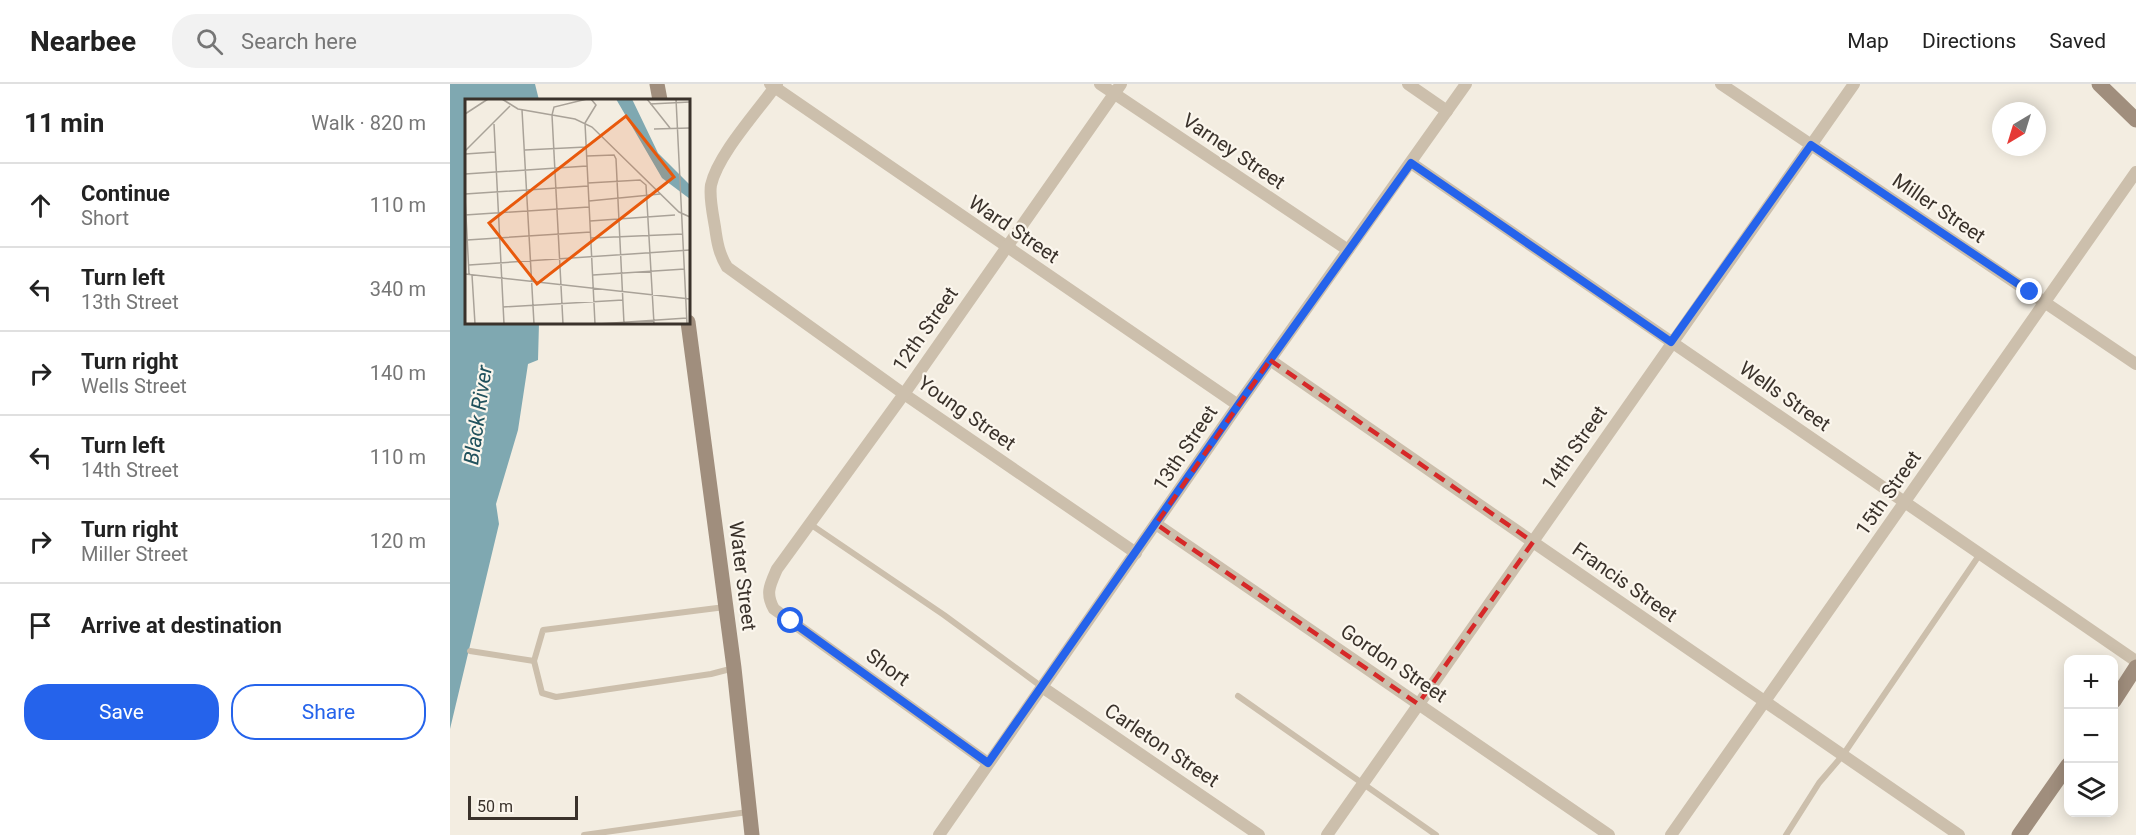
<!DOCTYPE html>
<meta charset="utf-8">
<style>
body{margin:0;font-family:Roboto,sans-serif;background:#f2f2f2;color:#222}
.controls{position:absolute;right:18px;bottom:18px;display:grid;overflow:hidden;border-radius:12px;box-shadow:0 3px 15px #0003}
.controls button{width:54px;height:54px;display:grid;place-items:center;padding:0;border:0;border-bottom:2px solid #e0e0e0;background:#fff;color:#222;font:30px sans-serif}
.compass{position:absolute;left:1542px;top:18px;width:54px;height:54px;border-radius:50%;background:#fff;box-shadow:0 3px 15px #0003;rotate:218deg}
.scale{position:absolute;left:18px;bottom:15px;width:110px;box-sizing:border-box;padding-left:6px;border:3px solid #3a322b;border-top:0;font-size:16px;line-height:21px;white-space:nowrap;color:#3a322b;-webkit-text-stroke:4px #fbf6ed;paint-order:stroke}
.stop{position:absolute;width:18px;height:18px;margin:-14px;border:4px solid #2563eb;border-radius:50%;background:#fff}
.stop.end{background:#2563eb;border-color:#fff;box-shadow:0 2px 6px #0008}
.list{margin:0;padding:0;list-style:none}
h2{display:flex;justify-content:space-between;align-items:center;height:78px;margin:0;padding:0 24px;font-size:26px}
h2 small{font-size:20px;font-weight:400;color:#767676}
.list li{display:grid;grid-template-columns:39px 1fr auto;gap:18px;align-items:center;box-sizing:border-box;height:84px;padding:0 24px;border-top:2px solid #e0e0e0}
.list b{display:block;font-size:22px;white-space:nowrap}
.list p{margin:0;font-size:20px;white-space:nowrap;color:#767676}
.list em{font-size:20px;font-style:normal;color:#767676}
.actions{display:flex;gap:12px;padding:18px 24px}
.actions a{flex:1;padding:14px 0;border:2px solid #2563eb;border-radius:24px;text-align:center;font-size:21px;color:#2563eb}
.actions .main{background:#2563eb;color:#fff}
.icon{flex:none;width:33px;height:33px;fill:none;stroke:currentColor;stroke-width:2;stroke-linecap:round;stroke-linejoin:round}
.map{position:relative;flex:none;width:1686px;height:751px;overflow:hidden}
header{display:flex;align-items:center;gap:36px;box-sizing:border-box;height:84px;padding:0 30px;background:#fff;border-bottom:2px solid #e0e0e0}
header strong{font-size:28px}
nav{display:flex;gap:33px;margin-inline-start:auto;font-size:21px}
.search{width:420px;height:54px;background:#f2f2f2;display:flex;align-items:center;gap:15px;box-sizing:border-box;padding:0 21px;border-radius:24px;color:#767676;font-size:22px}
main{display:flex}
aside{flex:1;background:#fff}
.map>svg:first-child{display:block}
.water{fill:#7fa8b1}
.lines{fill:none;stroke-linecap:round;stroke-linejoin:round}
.lane{stroke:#ccbfac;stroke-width:6}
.street{stroke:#ccbfac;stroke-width:12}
.secondary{stroke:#a08e7d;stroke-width:15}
.route{stroke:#2563eb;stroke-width:8}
.marked{fill:none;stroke:#d62828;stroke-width:4.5;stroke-dasharray:12 8;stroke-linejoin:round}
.labels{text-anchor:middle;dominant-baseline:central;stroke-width:4.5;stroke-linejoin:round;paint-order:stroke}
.street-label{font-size:20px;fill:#3a322b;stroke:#fbf6ed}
.water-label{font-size:21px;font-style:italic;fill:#20515c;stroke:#fbf6ed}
.inset-road{fill:none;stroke:#a9a298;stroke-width:1.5}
.view{fill:#e8590c;fill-opacity:0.15;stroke:#e8590c;stroke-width:3}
.inset-edge{fill:none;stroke:#3a322b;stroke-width:3}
</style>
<header>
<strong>Nearbee</strong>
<div class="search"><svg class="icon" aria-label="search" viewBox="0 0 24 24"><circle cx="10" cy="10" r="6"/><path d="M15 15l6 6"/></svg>Search here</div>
<nav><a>Map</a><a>Directions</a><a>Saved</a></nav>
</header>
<main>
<aside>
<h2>11 min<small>Walk · 820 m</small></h2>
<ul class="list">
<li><svg class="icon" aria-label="ahead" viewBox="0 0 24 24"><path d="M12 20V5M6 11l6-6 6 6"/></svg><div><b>Continue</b><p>Short</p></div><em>110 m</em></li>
<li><svg class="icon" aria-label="left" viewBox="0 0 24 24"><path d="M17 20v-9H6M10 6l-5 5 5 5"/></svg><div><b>Turn left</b><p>13th Street</p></div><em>340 m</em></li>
<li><svg class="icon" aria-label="right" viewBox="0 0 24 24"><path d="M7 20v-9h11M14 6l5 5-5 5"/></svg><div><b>Turn right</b><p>Wells Street</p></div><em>140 m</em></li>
<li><svg class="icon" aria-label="left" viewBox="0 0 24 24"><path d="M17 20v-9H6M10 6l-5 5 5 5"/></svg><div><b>Turn left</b><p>14th Street</p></div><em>110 m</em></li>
<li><svg class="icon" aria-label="right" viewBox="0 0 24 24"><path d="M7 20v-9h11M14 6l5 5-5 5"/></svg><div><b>Turn right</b><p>Miller Street</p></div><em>120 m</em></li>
<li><svg class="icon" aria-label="arrive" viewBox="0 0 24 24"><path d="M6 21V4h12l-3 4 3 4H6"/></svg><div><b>Arrive at destination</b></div></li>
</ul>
<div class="actions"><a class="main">Save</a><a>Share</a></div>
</aside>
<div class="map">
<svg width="1686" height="751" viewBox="0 0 1686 751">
<rect width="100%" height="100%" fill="#f3ede1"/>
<!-- water -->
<polygon class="water" points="0,0 85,0 89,16 16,16 16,238 89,239 88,276 78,280 68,346 46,420 49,440 0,645"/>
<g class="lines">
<!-- lane -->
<g class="lane">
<polyline points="360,440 494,531 592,603"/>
<polyline points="275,523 93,546 84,577 92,609 106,613 261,590 284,584"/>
<polyline points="20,567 84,577"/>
<polyline points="788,612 986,751"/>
<polyline points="134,751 298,728"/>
<polyline points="1336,751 1369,699 1393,671 1530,470"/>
</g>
<!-- street -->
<g class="street">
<polyline points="320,0 788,321"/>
<path d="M 327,0 C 308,27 268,70 261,101 C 259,113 263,131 265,143 C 267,158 269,170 277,183 L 454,310 L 686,469"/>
<polyline points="650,0 898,166"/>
<polyline points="958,0 997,27"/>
<polyline points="1271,0 1686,280"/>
<polyline points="961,79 1686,577"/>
<polyline points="820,276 1083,458 1509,751"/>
<polyline points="706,440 1159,751"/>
<polyline points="592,603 809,751"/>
<path d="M 538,679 L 324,525 C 315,509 320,501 327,485 L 454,310 L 671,0"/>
<polyline points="489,751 788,321 1016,0"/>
<polyline points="877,751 1404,0"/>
<polyline points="1221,751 1686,88"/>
</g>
<!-- secondary -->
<g class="secondary">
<polyline points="207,0 210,16"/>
<polyline points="1649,0 1686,36"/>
<polyline points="238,238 284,584 302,751"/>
<polyline points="1664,617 1686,583"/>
<polyline points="1569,751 1618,681"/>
</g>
</g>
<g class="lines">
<!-- route -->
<polyline class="route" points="341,537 538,679 788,321 961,79 1221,258 1361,61 1580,208"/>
</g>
<!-- marked area -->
<path class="marked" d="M 820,276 L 1083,458 L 968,620 L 706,440 Z"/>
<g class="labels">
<!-- street labels -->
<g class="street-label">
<text transform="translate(784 67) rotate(34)">Varney Street</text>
<text transform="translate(1489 124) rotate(34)">Miller Street</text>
<text transform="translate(564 145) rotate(34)">Ward Street</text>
<text transform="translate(475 245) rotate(-55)">12th Street</text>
<text transform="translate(1335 312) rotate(35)">Wells Street</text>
<text transform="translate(517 329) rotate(35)">Young Street</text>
<text transform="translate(735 364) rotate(-56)">13th Street</text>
<text transform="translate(1124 364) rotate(-55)">14th Street</text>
<text transform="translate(1438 409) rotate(-55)">15th Street</text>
<text transform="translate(293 492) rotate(83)">Water Street</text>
<text transform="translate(1175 498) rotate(35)">Francis Street</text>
<text transform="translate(944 579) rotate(34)">Gordon Street</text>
<text transform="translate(438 583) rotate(36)">Short</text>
<text transform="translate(712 661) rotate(34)">Carleton Street</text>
</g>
<!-- water labels -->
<g class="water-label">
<text transform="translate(28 331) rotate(-82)">Black River</text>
</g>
</g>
<!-- overview -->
<g transform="translate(15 15)">
<rect width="225" height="225" fill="#f3ede1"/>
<path d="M 151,0 L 167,0 L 193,54 L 225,86 L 225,100 L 197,79 Z" fill="#7fa8b1"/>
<path class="inset-road" d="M 37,0 L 53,10 L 110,20 L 127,28 L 214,113 L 225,118M 182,0 L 205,29M 211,0 L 222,225M 185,5 L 225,3M 57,11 L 69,225M 0,15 L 23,0M 120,24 L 130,225M 120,24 L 131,6 L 126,0M 29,25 L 39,225M 189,30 L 225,29M 60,51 L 121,48M 0,52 L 45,7M 0,55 L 30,53M 122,57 L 149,56 L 151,60 L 159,225M 0,75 L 122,67M 123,84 L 175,81 L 181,86 L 189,225M 0,95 L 123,87M 0,98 L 4,175M 124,102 L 195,95M 0,116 L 124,108M 125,122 L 210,116M 126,139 L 218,135M 2,141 L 126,133M 4,166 L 225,151M 0,175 L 225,200M 7,176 L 10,225M 128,176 L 220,170M 38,208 L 158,201M 98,225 L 87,16 L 89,8 L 122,0M 133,225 L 222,219"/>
<path class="view" d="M 161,17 L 209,78 L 72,185 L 24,124 Z"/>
<rect width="225" height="225" class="inset-edge"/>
</g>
</svg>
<div class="controls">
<button>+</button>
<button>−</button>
<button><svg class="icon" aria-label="layers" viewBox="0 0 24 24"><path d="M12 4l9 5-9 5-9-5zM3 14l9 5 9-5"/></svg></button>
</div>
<svg class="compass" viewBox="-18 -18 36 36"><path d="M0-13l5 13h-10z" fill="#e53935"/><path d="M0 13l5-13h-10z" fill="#767676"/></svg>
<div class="scale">50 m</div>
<div class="stop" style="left:341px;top:537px"></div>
<div class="stop end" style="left:1580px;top:208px"></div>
</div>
</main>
